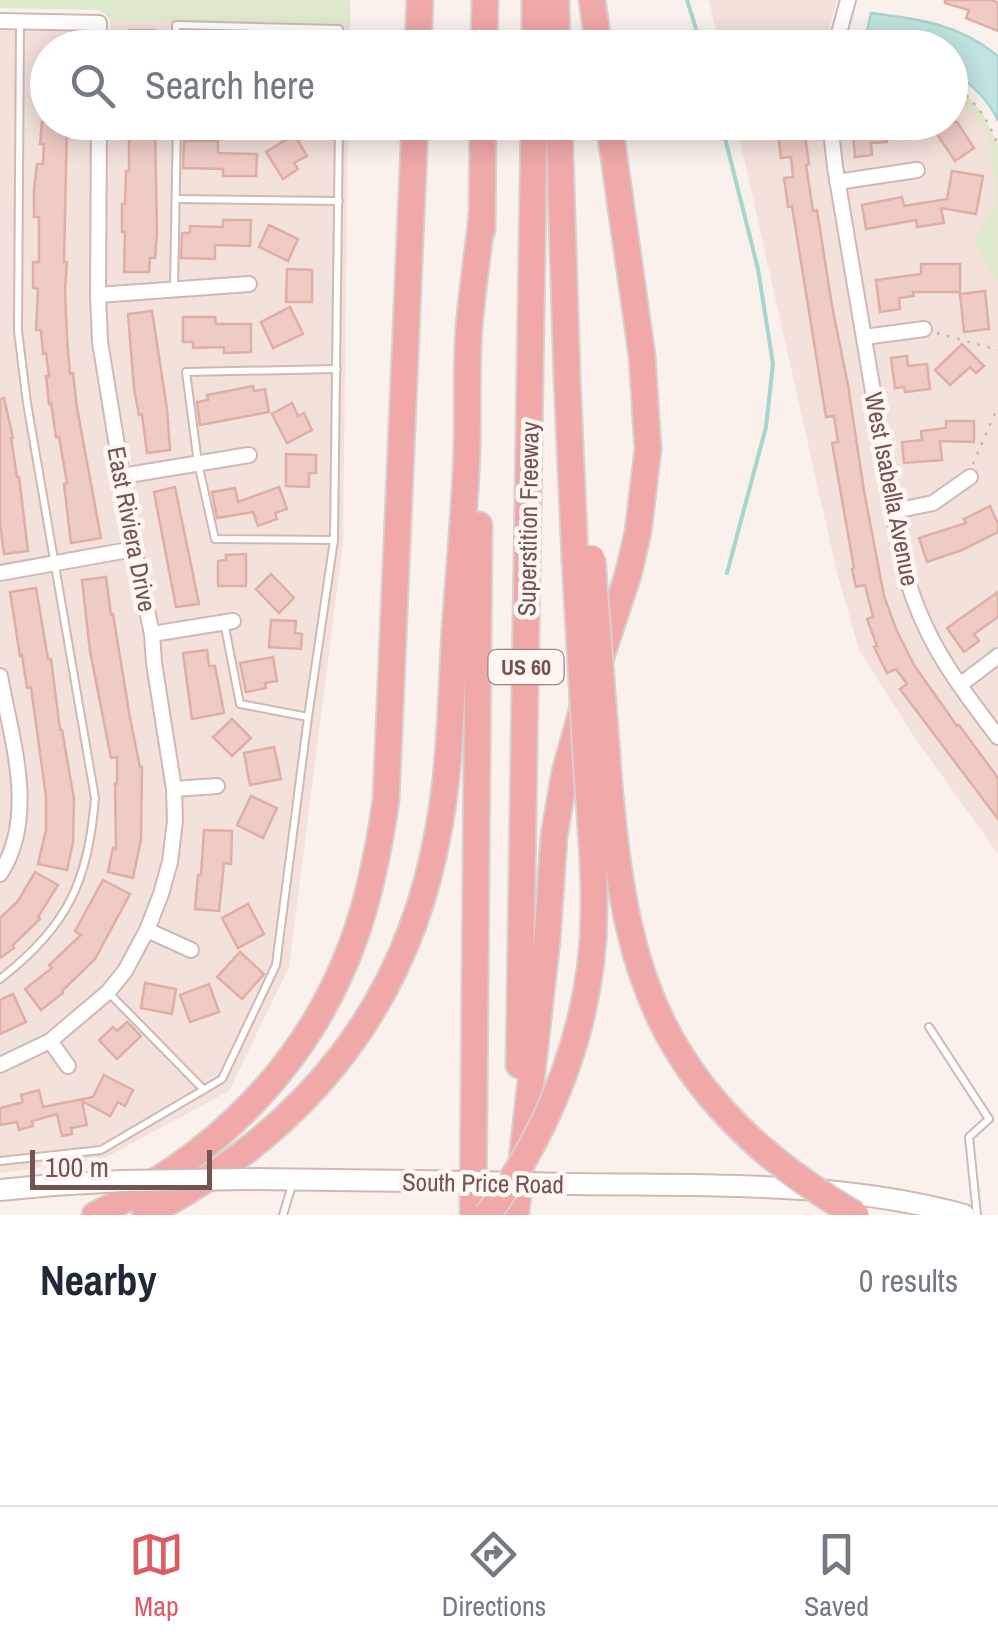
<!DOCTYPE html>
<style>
body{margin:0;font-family:"Archivo Narrow",sans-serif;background:#f6f6f7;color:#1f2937}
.scale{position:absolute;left:30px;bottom:25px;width:182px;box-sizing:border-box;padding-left:10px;border:5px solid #755350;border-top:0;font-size:28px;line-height:35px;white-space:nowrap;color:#755350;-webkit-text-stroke:8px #fef6f3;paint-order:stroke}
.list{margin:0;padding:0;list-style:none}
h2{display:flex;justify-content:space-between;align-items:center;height:130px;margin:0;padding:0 40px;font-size:42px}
h2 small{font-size:32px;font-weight:400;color:#747a83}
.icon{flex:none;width:55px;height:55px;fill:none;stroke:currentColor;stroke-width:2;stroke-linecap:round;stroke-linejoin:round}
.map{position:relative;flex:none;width:998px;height:1215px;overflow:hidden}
.search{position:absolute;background:#fff;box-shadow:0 5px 25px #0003;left:30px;right:30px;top:30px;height:110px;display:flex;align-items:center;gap:25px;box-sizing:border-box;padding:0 35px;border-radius:55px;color:#747a83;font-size:38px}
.sheet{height:290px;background:#fff}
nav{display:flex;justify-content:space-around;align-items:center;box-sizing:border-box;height:140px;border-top:2px solid #e0e1e3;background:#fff;font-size:28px;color:#747a83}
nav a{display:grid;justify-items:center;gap:5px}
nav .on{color:#db5c62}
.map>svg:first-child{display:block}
.residential{fill:#f3e1db}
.green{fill:#dfe9cb}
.water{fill:#c1e4e0;stroke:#a8d5d0;stroke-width:2.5}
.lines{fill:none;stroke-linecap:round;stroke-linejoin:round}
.stream{stroke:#a8d5d0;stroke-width:4}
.building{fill:#efcbc6;stroke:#e0aea7;stroke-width:2.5}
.service-casing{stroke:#cfb9b4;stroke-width:10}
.minor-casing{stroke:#cfb9b4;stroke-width:18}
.secondary-casing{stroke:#d2b8b2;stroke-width:24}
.motorway-casing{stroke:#d8cfce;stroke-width:29}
.path{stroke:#d4ada8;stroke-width:2.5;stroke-dasharray:2.5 8;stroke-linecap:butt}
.service{stroke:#fff;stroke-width:6}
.minor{stroke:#fff;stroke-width:14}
.secondary{stroke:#fff;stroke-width:20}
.motorway{stroke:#f0a8a9;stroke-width:25}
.secondary-bridge-casing{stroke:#d2b8b2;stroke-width:24;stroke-linecap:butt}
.motorway-bridge-casing{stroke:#d8cfce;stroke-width:29;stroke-linecap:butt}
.secondary-bridge{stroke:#fff;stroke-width:20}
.motorway-bridge{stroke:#f0a8a9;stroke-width:25}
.labels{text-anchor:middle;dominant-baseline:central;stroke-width:9;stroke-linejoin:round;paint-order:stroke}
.shield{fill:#fef6f3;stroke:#9e8481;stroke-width:2.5}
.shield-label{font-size:22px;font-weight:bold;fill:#755350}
.street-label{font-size:25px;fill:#755350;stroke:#fef6f3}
</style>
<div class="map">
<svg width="998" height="1215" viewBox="0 0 998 1215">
<rect width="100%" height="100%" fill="#fbf1ec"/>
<!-- residential -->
<g class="residential">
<polygon points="709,0 837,0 824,48 720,47"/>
<polygon points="110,20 350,24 349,47 48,48 48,122 348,123 343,543 289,967 229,1091 103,1159 0,1173 0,30 111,32"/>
<polygon points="951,100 968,106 988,133 997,200 973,241 998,283 998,854 915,738 859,650 837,573 736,123 950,122"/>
</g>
<!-- green -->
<g class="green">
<polygon points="0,0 350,0 350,24 110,20 105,14 98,10 0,8"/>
<polygon points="951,82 967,95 983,114 998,145 998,283 973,241 997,200 988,133 968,106 951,100"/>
</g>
<!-- water -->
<path class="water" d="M 871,13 C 919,19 959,24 998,56 L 998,121 C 989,99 970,83 951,70 L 950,48 L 864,46 Z"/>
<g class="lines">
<!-- stream -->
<g class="stream">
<polyline points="687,0 702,48"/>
<polyline points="721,122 758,269 773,364 766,427 727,573"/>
</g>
</g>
<!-- building -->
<g class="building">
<polygon points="945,0 992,0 998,3 998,31 966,18 969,10 945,3"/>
<polygon points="129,30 155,30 155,48 128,48"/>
<polygon points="42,122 67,122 64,262 67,262 65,289 67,338 70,374 73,373 77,408 101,538 71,543 64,484 67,483 59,437 56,437 51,403 49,404 46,376 49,376 46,353 43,354 41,330 36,330 38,289 33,288 33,262 39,262 39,217 34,217 34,189 37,164 43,164 44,144 40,144"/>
<polygon points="774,122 800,122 801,136 805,136 809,164 806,165 813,211 817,210 832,306 848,385 864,491 884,596 896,629 914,665 957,726 959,725 998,778 998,819 900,689 907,684 896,669 887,673 874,647 877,646 867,619 873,617 865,585 856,587 852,569 854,568 832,443 838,442 834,416 826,417 792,206 788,207 784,178 793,177 791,157 781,158 778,132 775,132"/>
<polygon points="864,122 885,122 887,142 871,143 872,155 855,157 852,124"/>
<polygon points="908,122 957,122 974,148 955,161 937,134 908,125"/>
<polygon points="288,124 307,156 294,163 298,169 283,179 266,152 287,139"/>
<polygon points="129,130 155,130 157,233 155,258 150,258 149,272 124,272 125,232 122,232 122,204 125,204 126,171 129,171"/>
<polygon points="184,141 218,141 218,153 257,154 256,176 223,176 223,169 183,168"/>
<polygon points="952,171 983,176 976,214 941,208 944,223 917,227 916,220 866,229 862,205 902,197 904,206 947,199"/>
<polygon points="223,220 251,220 250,246 215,245 215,259 181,258 182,233 190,233 190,226 223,227"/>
<polygon points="269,225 298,239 288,261 259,247"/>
<polygon points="921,264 960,264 960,292 913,292 914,296 899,298 900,309 880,312 876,280 921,274"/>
<polygon points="287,269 312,270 312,302 286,302"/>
<polygon points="985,291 989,329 964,332 960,294"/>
<polygon points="290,307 303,334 273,348 261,322"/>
<polygon points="152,311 167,409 170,450 147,453 142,414 139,415 134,388 128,314"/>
<polygon points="183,317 215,317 216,324 251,324 251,352 224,353 224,347 193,348 193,342 183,342"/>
<polygon points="962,344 984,366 976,373 970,367 950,385 935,370"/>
<polygon points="907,356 908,366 927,364 930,389 905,392 904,387 895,388 891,358"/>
<polygon points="253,386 254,391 265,389 269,412 200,425 197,402 208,400 207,395"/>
<polygon points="4,398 13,438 11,438 17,477 19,477 28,551 4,554 0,523 0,399"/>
<polygon points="292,403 298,416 304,413 312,430 287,443 272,414"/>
<polygon points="946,421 974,421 974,442 940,441 942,460 904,463 902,442 922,440 921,431 946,428"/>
<polygon points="286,454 316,455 316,473 309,473 309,487 286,486"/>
<polygon points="175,487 199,604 176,607 154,492"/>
<polygon points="279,487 287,509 275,513 277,519 258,526 253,512 217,518 212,492 235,488 238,502"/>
<polygon points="990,506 998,524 998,532 962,550 927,562 919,538 966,523 964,519"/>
<polygon points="246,554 246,586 218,586 218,561 226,560 226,555"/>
<polygon points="271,574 294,598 279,613 256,589"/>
<polygon points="106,577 111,615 113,614 130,718 140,767 142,767 141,839 133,878 108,872 113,848 116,849 115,784 117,784 117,757 111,758 90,651 82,580"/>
<polygon points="36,588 48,659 51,659 60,730 62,730 74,799 73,842 67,870 38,864 46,830 46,797 31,687 27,688 22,655 20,656 10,592"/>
<polygon points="998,592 998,617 974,634 979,641 964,652 947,628"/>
<polygon points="271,620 296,621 295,633 302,634 301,649 269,647"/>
<polygon points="207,650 209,666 215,666 224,713 192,719 183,653"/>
<polygon points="273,657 277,681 265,683 266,688 246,692 240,663"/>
<polygon points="232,719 251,738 232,756 213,737"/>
<polygon points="274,747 281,779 250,785 244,753"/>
<polygon points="251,796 277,808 263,838 237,825"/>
<polygon points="204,830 232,831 231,864 224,863 219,911 195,909 198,875 201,875"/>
<polygon points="35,872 58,885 38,917 40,919 13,945 14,948 0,958 0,918 18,901"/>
<polygon points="103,880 130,894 95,959 62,991 63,993 41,1010 25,989 52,968 49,965 81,935 75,931"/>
<polygon points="248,904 264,934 238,948 222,918"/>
<polygon points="240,952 264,974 242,999 217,977"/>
<polygon points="145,983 176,989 172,1014 141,1008"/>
<polygon points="209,984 219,1012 190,1022 180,995"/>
<polygon points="13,994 26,1022 0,1034 0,1000"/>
<polygon points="127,1022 141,1036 117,1059 99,1040 113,1027 117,1031"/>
<polygon points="104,1075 133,1090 125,1106 118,1102 110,1116 82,1101 87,1125 71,1128 72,1134 62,1136 57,1114 32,1121 33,1126 19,1130 17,1122 0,1125 0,1108 23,1102 21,1095 39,1090 43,1107 93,1097"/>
</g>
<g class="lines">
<!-- service casing -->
<g class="service-casing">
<g id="service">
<polyline points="176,48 176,25 339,29 339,48"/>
<polyline points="176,199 339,201"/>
<polyline points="174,288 177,122"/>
<polyline points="334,540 215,539 198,463 186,372 337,369"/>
<polyline points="224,622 240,704 308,717"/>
<path d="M 0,979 C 68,926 88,882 95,798 L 27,403 L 18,331 L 20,23"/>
<polyline points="108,992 204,1090"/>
<polyline points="929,1027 989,1119 969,1137 977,1215"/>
<polyline points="0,1161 101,1150 222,1079 276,965 308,717 334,540 339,122"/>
<polyline points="283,1215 292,1185"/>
</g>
</g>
<!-- minor casing -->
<g class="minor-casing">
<g id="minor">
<polyline points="0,21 99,23 99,48"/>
<polyline points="835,48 848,0"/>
<path d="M 830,122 L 835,167 L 901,557 C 920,634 951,675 998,737"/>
<polyline points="837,182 917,170"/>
<polyline points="98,295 249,284"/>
<polyline points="864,337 924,329"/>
<polyline points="122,476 249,455"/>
<polyline points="895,511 933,503 970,477"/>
<polyline points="0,573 134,549"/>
<polyline points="152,634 233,621"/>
<path d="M 0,676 C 11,738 38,816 0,874"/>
<polyline points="960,685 998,656"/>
<polyline points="174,789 217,786"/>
<polyline points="147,930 191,950"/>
<polyline points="50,1041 68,1066"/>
<polyline points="0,1065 50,1041 108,992 125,971 147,930 161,894 170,862 175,821 174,789 154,663 152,634 134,549 100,342 98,295 99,122"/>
</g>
</g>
<!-- secondary casing -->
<g class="secondary-casing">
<g id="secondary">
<polyline points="245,1179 415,1181"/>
<path d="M 574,1184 C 704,1186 837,1180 964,1215"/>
<polyline points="0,1190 53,1185"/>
</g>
</g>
<!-- motorway casing -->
<g class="motorway-casing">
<g id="motorway">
<polyline points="556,0 557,48"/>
<polyline points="592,0 599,48"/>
<polyline points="418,48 420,0"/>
<polyline points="484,48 485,0"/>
<polyline points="535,48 535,0"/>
<polyline points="559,122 567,377 575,559"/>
<polyline points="482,230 483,122"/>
<polyline points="600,660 628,575 638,532 648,449 642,356 609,122"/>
<polyline points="519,1065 534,122"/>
<polyline points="516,1212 547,940 554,836 565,772 583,707"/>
<path d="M 95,1215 C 213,1158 307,1068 353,942 C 370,896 379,849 386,800 L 415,122"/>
<path d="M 145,1215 C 305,1132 408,1007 439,827 C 451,762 451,695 455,630 C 459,570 465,510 467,449 C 468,409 466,368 469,328 C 472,290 478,253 482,215"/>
<polyline points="473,1215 479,525"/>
</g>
</g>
<!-- path -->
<g class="path">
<path d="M 950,82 C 974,98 988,119 998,145"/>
<polyline points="937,333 998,350"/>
<polyline points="973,464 998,406"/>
</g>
<!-- service -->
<use href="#service" class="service"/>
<!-- minor -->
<use href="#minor" class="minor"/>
<!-- secondary -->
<use href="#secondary" class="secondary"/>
<!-- motorway -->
<use href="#motorway" class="motorway"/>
<!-- secondary-bridge casing -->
<g class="secondary-bridge-casing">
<g id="secondary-bridge">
<polyline points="415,1181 574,1184"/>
<polyline points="53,1185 122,1181 245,1179"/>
</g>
</g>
<!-- motorway-bridge casing -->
<g class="motorway-bridge-casing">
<g id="motorway-bridge">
<path d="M 592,558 C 598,633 603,709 609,784 C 618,880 629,977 683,1059 C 727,1127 788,1175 856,1215"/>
<path d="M 487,1215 C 552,1129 594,1019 594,910 C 595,864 590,818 587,773 C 583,701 579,630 575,559"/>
</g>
</g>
<!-- secondary-bridge -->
<use href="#secondary-bridge" class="secondary-bridge"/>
<!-- motorway-bridge -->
<use href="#motorway-bridge" class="motorway-bridge"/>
</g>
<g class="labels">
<!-- shield labels -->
<rect class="shield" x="488.5" y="650" width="75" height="34" rx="8"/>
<g class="shield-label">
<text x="526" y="667">US 60</text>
</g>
<!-- street labels -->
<g class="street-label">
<text transform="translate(892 489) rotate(79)">West Isabella Avenue</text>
<text transform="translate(528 519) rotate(-89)">Superstition Freeway</text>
<text transform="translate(132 529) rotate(79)">East Riviera Drive</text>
<text transform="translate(483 1183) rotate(1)">South Price Road</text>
</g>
</g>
</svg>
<div class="scale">100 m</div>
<div class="search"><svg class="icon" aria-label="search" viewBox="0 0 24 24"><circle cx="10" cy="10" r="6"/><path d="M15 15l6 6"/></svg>Search here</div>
</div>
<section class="sheet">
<h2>Nearby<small>0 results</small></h2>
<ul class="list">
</ul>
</section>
<nav>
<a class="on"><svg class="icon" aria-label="map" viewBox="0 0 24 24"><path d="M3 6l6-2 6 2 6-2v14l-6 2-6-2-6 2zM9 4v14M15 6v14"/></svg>Map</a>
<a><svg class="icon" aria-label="directions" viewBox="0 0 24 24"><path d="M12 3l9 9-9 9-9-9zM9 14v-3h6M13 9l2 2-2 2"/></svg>Directions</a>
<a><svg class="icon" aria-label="saved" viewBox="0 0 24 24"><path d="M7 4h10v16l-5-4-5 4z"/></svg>Saved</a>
</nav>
